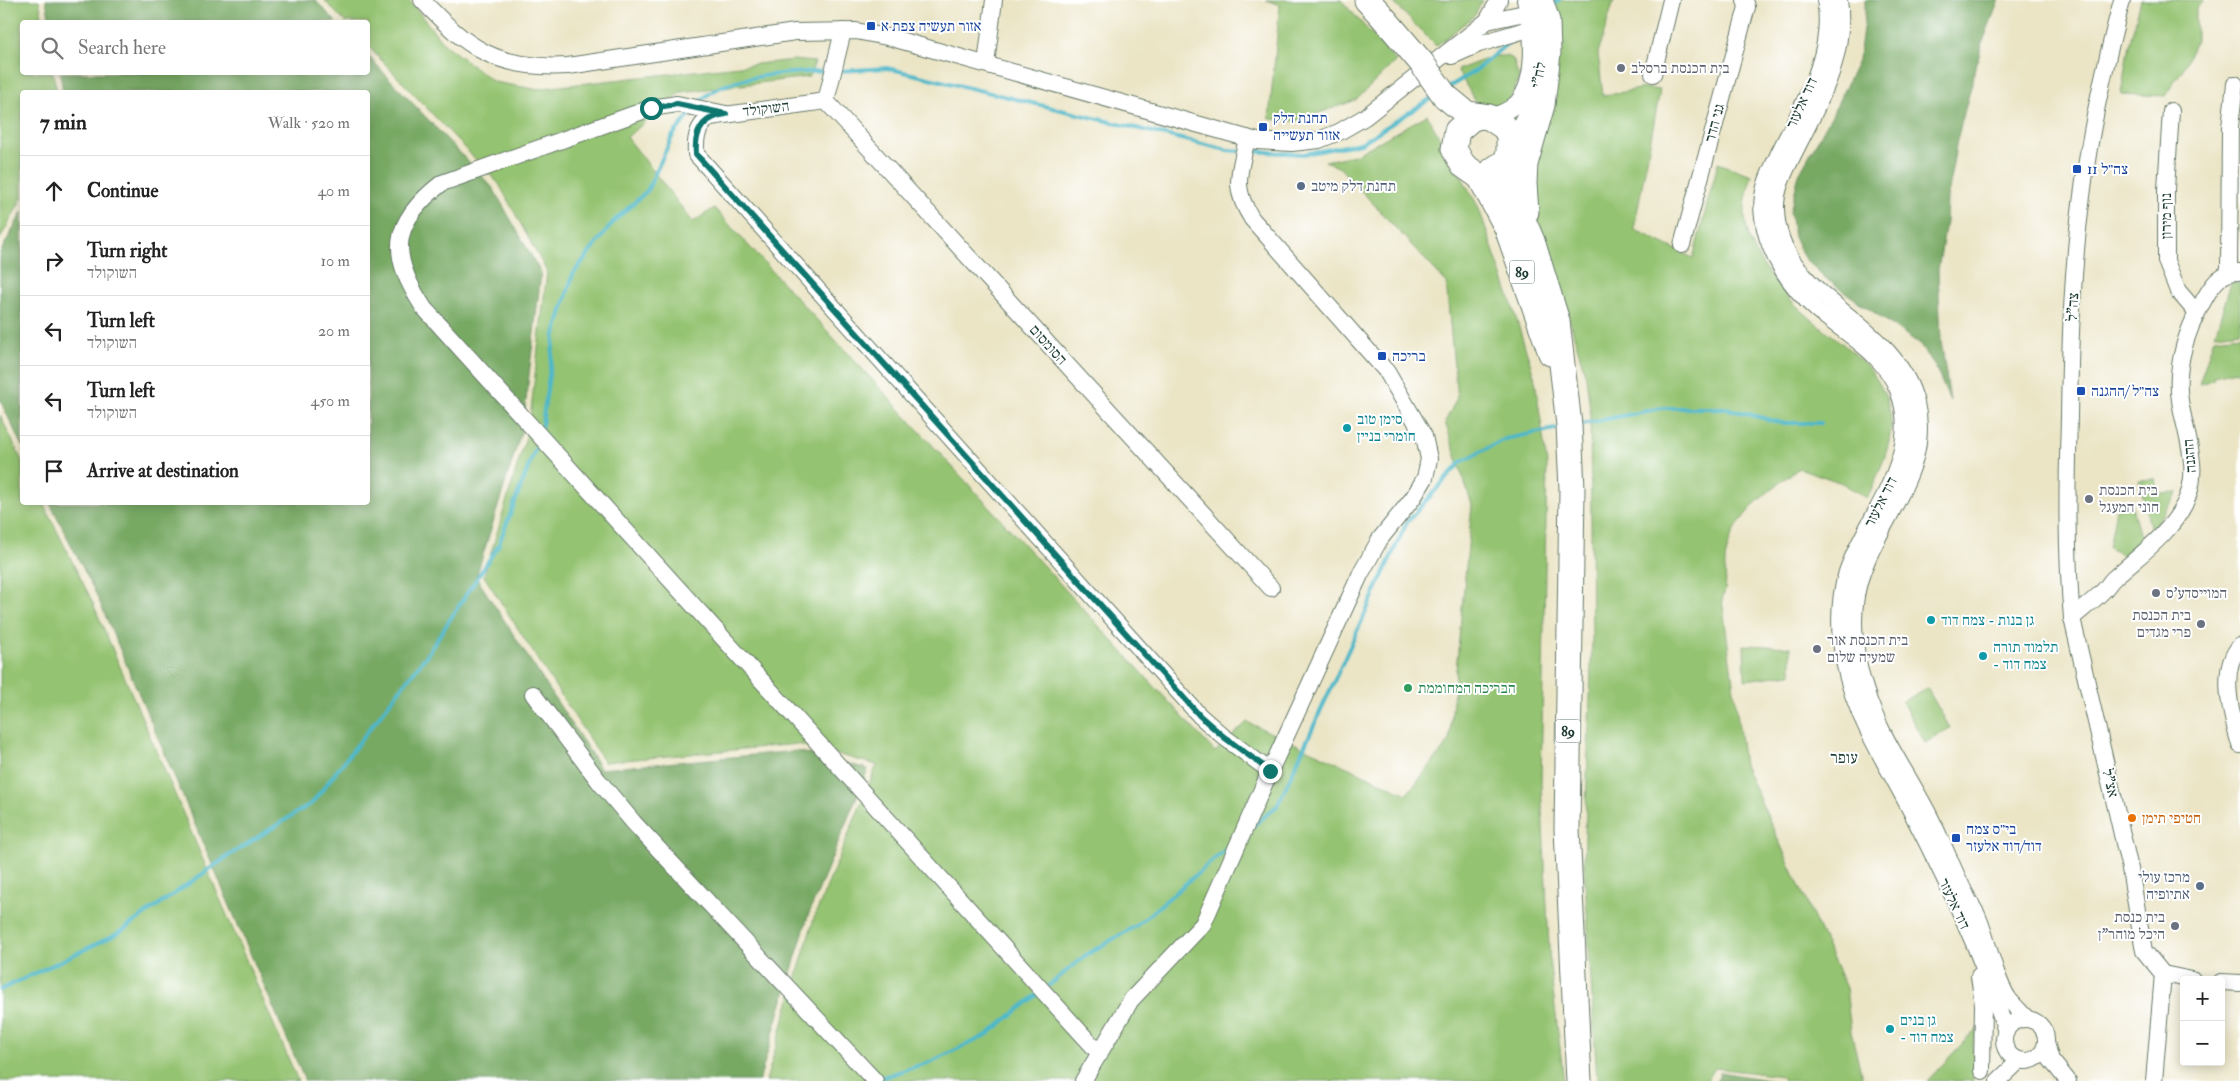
<!DOCTYPE html>
<meta charset="utf-8">
<style>
body{margin:0;font-family:"IM FELL Double Pica","Frank Ruhl Libre",serif;background:#f2f2f2;color:#222}
.controls{position:absolute;right:15px;bottom:15px;display:grid;overflow:hidden;border-radius:5px;box-shadow:0 2px 12px #0003}
.controls button{width:45px;height:45px;display:grid;place-items:center;padding:0;border:0;border-bottom:1px solid #e0e0e0;background:#fff;color:#222;font:25px sans-serif}
.stop{position:absolute;width:15px;height:15px;margin:-11px;border:4px solid #0f766e;border-radius:50%;background:#fff}
.stop.end{background:#0f766e;border-color:#fff;box-shadow:0 1px 5px #0008}
.list{margin:0;padding:0;list-style:none}
h2{display:flex;justify-content:space-between;align-items:center;height:65px;margin:0;padding:0 20px;font-size:21px}
h2 small{font-size:16px;font-weight:400;color:#767676}
.list li{display:grid;grid-template-columns:32px 1fr auto;gap:15px;align-items:center;box-sizing:border-box;height:70px;padding:0 20px;border-top:1px solid #e0e0e0}
.list b{display:block;font-size:19px;white-space:nowrap}
.list p{margin:0;font-size:16px;white-space:nowrap;color:#767676}
.list em{font-size:16px;font-style:normal;color:#767676}
.icon{flex:none;width:28px;height:28px;fill:none;stroke:currentColor;stroke-width:2;stroke-linecap:round;stroke-linejoin:round}
.map{position:relative;flex:none;width:2240px;height:1081px;overflow:hidden}
.search{position:absolute;background:#fff;box-shadow:0 2px 12px #0003;left:20px;top:20px;width:350px;height:55px;display:flex;align-items:center;gap:12px;box-sizing:border-box;padding:0 18px;border-radius:5px;color:#767676;font-size:19px}
.panel{position:absolute;background:#fff;box-shadow:0 2px 12px #0003;left:20px;top:90px;width:350px;height:415px;border-radius:5px}
.map>svg:first-child{display:block}
.green{fill:#94c371;stroke:#5a8052}
.forest{fill:#77a963;stroke:#4b734c}
.lines{fill:none;stroke-linecap:round;stroke-linejoin:round}
.stream{stroke:#4db8c9;stroke-width:4}
.minor-casing{stroke:#667867;stroke-width:18}
.highway-casing{stroke:#667867;stroke-width:27}
.minor{stroke:#fff;stroke-width:16}
.highway{stroke:#fff;stroke-width:25}
.highway-bridge-casing{stroke:#667867;stroke-width:27;stroke-linecap:butt}
.highway-bridge{stroke:#fff;stroke-width:25}
.route{stroke:#0f766e;stroke-width:6}
.transit-dot{fill:#1a4fb4;stroke:#fff;stroke-width:2}
.worship-dot{fill:#6b7280;stroke:#fff;stroke-width:2}
.service-dot{fill:#5c6f8a;stroke:#fff;stroke-width:2}
.culture-dot{fill:#0f9aa8;stroke:#fff;stroke-width:2}
.leisure-dot{fill:#2e9e5b;stroke:#fff;stroke-width:2}
.food-dot{fill:#e8710a;stroke:#fff;stroke-width:2}
.labels{text-anchor:middle;dominant-baseline:central;stroke-width:4;stroke-linejoin:round;paint-order:stroke}
.shield{fill:#fff;stroke:#627771;stroke-width:1}
.shield-label{font-size:14px;font-weight:bold;fill:#1f3d34}
.transit-label{font-size:15px;fill:#164399;stroke:#fff;text-anchor:start}
.worship-label{font-size:15px;fill:#5b616d;stroke:#fff;text-anchor:start}
.street-label{font-size:15px;fill:#1f3d34;stroke:#fff}
.service-label{font-size:15px;fill:#4e5e75;stroke:#fff;text-anchor:start}
.culture-label{font-size:15px;fill:#0d838f;stroke:#fff;text-anchor:start}
.leisure-label{font-size:15px;fill:#27864d;stroke:#fff;text-anchor:start}
.food-label{font-size:15px;fill:#c56008;stroke:#fff;text-anchor:start}
.neighbourhood-label{font-size:16px;fill:#1f3d34;stroke:#fff}
</style>
<div class="map">
<svg width="2240" height="1081" viewBox="0 0 2240 1081">
<rect width="100%" height="100%" fill="#fff"/>
<filter id="ink" filterUnits="userSpaceOnUse"><feTurbulence type="fractalNoise" baseFrequency=".02" numOctaves="2"/><feDisplacementMap in="SourceGraphic" scale="10" xChannelSelector="R" yChannelSelector="G"/><feConvolveMatrix kernelMatrix="1 2 1 2 8 2 1 2 1" color-interpolation-filters="sRGB"/></filter>
<filter id="wash" filterUnits="userSpaceOnUse"><feTurbulence type="fractalNoise" baseFrequency=".0096" numOctaves="4" result="noise"/><feDisplacementMap in="SourceGraphic" scale="20" xChannelSelector="R" yChannelSelector="G"/><feGaussianBlur stdDeviation="1.12" result="paint"/><feColorMatrix in="noise" values="0 0 0 0 0 0 0 0 0 0 0 0 0 0 0 0 0 1.4 0 .05"/><feComposite in="paint" operator="in"/></filter>
<g filter="url(#wash)">
<rect width="100%" height="100%" fill="#ebe5c6"/>
<!-- green -->
<g class="green">
<polygon points="0,0 39,0 43,22 22,22 22,72 53,73 57,92 22,92 22,198 0,239"/>
<polygon points="324,0 409,0 444,44 494,82 534,89 793,60 815,62 809,77 681,92 627,137 693,222 714,208 1215,752 1247,722 1407,794 1449,742 1472,505 1445,422 1457,398 1446,282 1340,168 1325,161 1355,155 1427,115 1478,206 1512,305 1535,379 1547,464 1541,784 1550,966 1564,1081 766,1081 814,918 877,765 797,744 604,762 484,576 529,427 547,272 499,184 368,46 368,22 345,22"/>
<polygon points="1266,0 1341,0 1396,61 1356,100 1296,121 1269,119 1280,5"/>
<polygon points="1391,0 1483,0 1475,15 1436,46"/>
<path d="M 1551,0 L 1614,0 L 1598,53 L 1603,96 L 1644,88 L 1660,90 L 1634,229 L 1693,258 L 1718,163 L 1752,175 C 1748,189 1744,202 1745,216 C 1747,251 1776,287 1801,310 C 1836,342 1888,367 1891,422 C 1892,446 1877,477 1867,498 L 1842,483 L 1799,468 C 1769,491 1734,514 1726,555 C 1722,572 1730,579 1722,600 L 1744,765 L 1846,988 L 1851,1032 L 1863,1081 L 1784,1081 L 1782,1076 L 1715,1068 L 1707,1081 L 1597,1081 L 1584,864 L 1592,640 L 1590,409 L 1586,377 L 1566,308 L 1545,239 L 1524,185 Z"/>
<polygon points="2141,0 2204,0 2196,8 2196,40 2185,66 2165,96 2121,94 2128,49"/>
<path d="M 1494,56 L 1506,56 L 1513,59 L 1519,78 C 1512,97 1507,108 1486,110 L 1476,102 L 1457,70 Z"/>
<polygon points="2232,280 2240,285 2240,331 2215,334"/>
<polygon points="2240,335 2240,370 2214,376 2213,380 2199,384 2214,338"/>
<polygon points="0,415 22,461 22,502 43,503 91,599 298,1081 0,1081"/>
<polygon points="2155,479 2158,493 2178,492 2151,531 2139,480"/>
<polygon points="2131,504 2141,540 2122,555 2109,548 2116,509"/>
<polygon points="1744,645 1791,647 1791,674 1745,680"/>
<polygon points="1927,688 1950,728 1925,743 1902,702"/>
<polygon points="1978,1027 1973,1045 1973,1081 1927,1081"/>
</g>
<!-- forest -->
<g class="forest">
<polygon points="46,0 315,0 336,22 50,22"/>
<polygon points="1865,0 1999,0 1982,44 1957,140 1947,198 1946,222 1938,270 1941,340 1950,401 1934,364 1918,343 1829,281 1804,258 1794,237 1790,212 1799,174 1833,113 1859,58 1865,14"/>
<polygon points="368,56 493,188 541,273 523,426 476,577 601,769 797,751 868,769 808,916 759,1081 305,1081 97,596 50,503 368,502 368,92 63,92 60,73 368,72"/>
<polygon points="22,212 22,446 0,400 0,253"/>
<polygon points="1721,1072 1773,1081 1716,1081"/>
</g>
<g class="lines">
<!-- stream -->
<g class="stream">
<polyline points="1551,7 1559,0"/>
<polyline points="839,71 887,68 1227,150 1239,151"/>
<polyline points="1449,87 1475,71 1509,42"/>
<path d="M 699,103 C 723,73 793,73 829,71"/>
<polyline points="1249,151 1304,154 1361,143 1435,96"/>
<polyline points="1577,425 1662,408 1725,408 1782,423 1821,423"/>
<polyline points="541,431 555,334 573,274 614,221 647,191 673,135 692,112"/>
<polyline points="1253,826 1277,806 1407,522 1461,462 1505,439 1560,428"/>
<polyline points="1047,987 1086,955 1137,925 1231,845"/>
<polyline points="0,990 117,934 228,856 312,803 426,656 498,546 538,442"/>
<polyline points="877,1079 930,1062 987,1035 1039,993"/>
</g>
</g>
</g>
<g filter="url(#ink)">
<g class="lines">
<!-- minor casing -->
<g class="minor-casing">
<g id="minor">
<path d="M 422,0 C 468,49 498,70 568,66 L 795,32 L 856,31 L 892,38 L 1257,141 L 1292,143 L 1319,140 L 1339,132 L 1365,117 L 1487,21 L 1499,0"/>
<path d="M 1825,0 C 1835,54 1803,104 1780,151 C 1770,172 1759,193 1763,217 C 1767,252 1790,287 1817,310 C 1846,334 1883,353 1898,390 C 1924,457 1868,512 1847,572 C 1840,594 1839,618 1841,641 C 1848,710 1883,755 1913,815 C 1948,884 1984,957 2006,1032"/>
<path d="M 1839,0 C 1847,56 1819,103 1795,151 C 1786,170 1775,188 1776,210 C 1779,300 1895,318 1916,403 C 1934,476 1867,529 1856,596 C 1851,627 1856,663 1866,692 C 1880,737 1910,777 1931,819 C 1944,845 1954,872 1967,897 C 1970,904 1975,910 1978,917 C 1989,944 1993,973 2008,998 C 2013,1005 2021,1012 2027,1019"/>
<path d="M 2122,0 C 2105,64 2090,130 2082,196 C 2072,269 2070,344 2069,418 C 2067,485 2066,551 2072,618 L 2130,869 L 2144,951 L 2163,974 L 2192,980"/>
<polyline points="1487,21 1520,14 1537,17"/>
<path d="M 843,31 L 826,101 L 710,117 C 697,127 695,138 696,154 L 1200,716 L 1224,737 L 1270,771"/>
<polyline points="1452,56 1479,44 1532,28 1537,21"/>
<polyline points="986,64 994,0"/>
<polyline points="1653,74 1671,0"/>
<polyline points="826,101 1271,588"/>
<polyline points="2171,111 2166,189 2166,261 2178,291 2197,313"/>
<path d="M 726,114 L 677,104 L 651,108 L 442,183 C 390,223 389,255 424,308 L 1100,1054"/>
<path d="M 1489,117 C 1499,114 1509,111 1517,103 C 1538,80 1533,28 1525,0"/>
<polyline points="1511,144 1534,97"/>
<polyline points="1682,245 1747,7 1745,0"/>
<polyline points="2229,271 2230,127 2235,84"/>
<path d="M 2072,618 C 2081,610 2092,602 2101,593 C 2106,589 2109,583 2113,579 C 2138,556 2168,536 2184,505 C 2207,462 2175,420 2179,375 C 2181,347 2192,320 2206,296 C 2214,282 2223,271 2240,272"/>
<path d="M 2240,646 C 2218,670 2232,717 2240,745"/>
<polyline points="533,694 598,780 634,823 875,1081"/>
<polyline points="1979,976 1983,1004 1982,1071"/>
<polyline points="2221,982 2240,983"/>
<circle cx="2025" cy="1040" r="21"/>
<polyline points="2046,1043 2051,1060 2068,1081"/>
<path d="M 1083,1081 L 1131,1000 L 1203,924 L 1270,771 L 1360,575 L 1380,539 L 1413,498 L 1425,478 L 1429,459 L 1424,436 L 1387,372 L 1252,219 C 1231,186 1240,173 1247,138"/>
<polyline points="1998,1081 2020,1060"/>
<polyline points="2154,1081 2163,974"/>
</g>
</g>
<!-- highway casing -->
<g class="highway-casing">
<g id="highway">
<polyline points="1367,0 1381,15"/>
<polyline points="1445,96 1467,114 1489,117 1504,127 1509,135 1509,154 1505,162 1493,170"/>
<polyline points="1480,116 1471,119 1457,131 1454,149 1463,165 1480,177 1507,228 1551,353"/>
<polyline points="1505,162 1503,168 1506,181 1532,241 1557,321 1569,425 1572,489 1567,829 1579,1081"/>
<polyline points="1526,212 1524,183 1525,164 1542,105 1548,53 1547,21 1540,0"/>
</g>
</g>
<!-- minor -->
<use href="#minor" class="minor"/>
<!-- highway -->
<use href="#highway" class="highway"/>
<!-- highway-bridge casing -->
<g class="highway-bridge-casing">
<polyline id="highway-bridge" points="1381,15 1421,62 1445,96"/>
</g>
<!-- highway-bridge -->
<use href="#highway-bridge" class="highway-bridge"/>
</g>
</g>
<g class="lines" filter="url(#ink)">
<!-- route -->
<path class="route" d="M 651,108 L 677,104 L 726,114 C 703,117 694,131 696,154 L 1200,716 L 1224,737 L 1270,771"/>
</g>
<!-- markers -->
<g class="transit-dot">
<rect x="866" y="21" width="10" height="10" rx="2.5"/>
<rect x="1258" y="122" width="10" height="10" rx="2.5"/>
<rect x="2072" y="164" width="10" height="10" rx="2.5"/>
<rect x="1377" y="351" width="10" height="10" rx="2.5"/>
<rect x="2076" y="386" width="10" height="10" rx="2.5"/>
<rect x="1951" y="833" width="10" height="10" rx="2.5"/>
</g>
<g class="worship-dot">
<circle cx="1621" cy="68" r="5"/>
<circle cx="2089" cy="499" r="5"/>
<circle cx="2156" cy="593" r="5"/>
<circle cx="2201" cy="624" r="5"/>
<circle cx="1817" cy="649" r="5"/>
<circle cx="2175" cy="926" r="5"/>
</g>
<g class="service-dot">
<circle cx="1301" cy="186" r="5"/>
<circle cx="2200" cy="886" r="5"/>
</g>
<g class="culture-dot">
<circle cx="1347" cy="428" r="5"/>
<circle cx="1931" cy="620" r="5"/>
<circle cx="1983" cy="656" r="5"/>
<circle cx="1890" cy="1029" r="5"/>
</g>
<circle class="leisure-dot" cx="1408" cy="688" r="5"/>
<circle class="food-dot" cx="2132" cy="818" r="5"/>
<g class="labels">
<!-- shield labels -->
<g class="shield">
<rect x="1509.5" y="260.5" width="25" height="23" rx="4"/>
<rect x="1555.5" y="719.5" width="25" height="23" rx="4"/>
</g>
<g class="shield-label">
<text x="1522" y="272">89</text>
<text x="1568" y="731">89</text>
</g>
<!-- transit labels -->
<g class="transit-label">
<text x="881" y="26">אזור תעשיה צפת א</text>
<text x="1273" y="118">תחנת דלק<tspan x="1273" dy="17">אזור תעשייה</tspan></text>
<text x="2087" y="169">צה״ל 11</text>
<text x="1392" y="356">בריכה</text>
<text x="2091" y="391">צה״ל /ההגנה</text>
<text x="1966" y="829">בי״ס צמח<tspan x="1966" dy="17">דוד/דוד אלעזר</tspan></text>
</g>
<!-- worship labels -->
<g class="worship-label">
<text x="1631" y="68">בית הכנסת ברסלב</text>
<text x="2099" y="490">בית הכנסת<tspan x="2099" dy="17">חוני המעגל</tspan></text>
<text x="2166" y="593">המוייסדע'ס</text>
<text x="2191" y="615" text-anchor="end">בית הכנסת<tspan x="2191" dy="17">פרי מגדים</tspan></text>
<text x="1827" y="640">בית הכנסת אור<tspan x="1827" dy="17">שמעיה שלום</tspan></text>
<text x="2165" y="917" text-anchor="end">בית כנסת<tspan x="2165" dy="17">היכל מוהר"ן</tspan></text>
</g>
<!-- street labels -->
<g class="street-label">
<text transform="translate(1539 75) rotate(-79)">לח"י</text>
<text transform="translate(1802 103) rotate(-65)">דוד אלעזר</text>
<text transform="translate(766 109) rotate(-7)">השוקולד</text>
<text transform="translate(1715 123) rotate(-75)">גני הדר</text>
<text transform="translate(2166 216) rotate(-90)">נוף מירון</text>
<text transform="translate(2073 307) rotate(-87)">צה"ל</text>
<text transform="translate(1048 345) rotate(48)">הסומסום</text>
<text transform="translate(2190 456) rotate(-95)">ההגנה</text>
<text transform="translate(1881 502) rotate(-63)">דוד אלעזר</text>
<text transform="translate(2110 783) rotate(77)">אצ"ל</text>
<text transform="translate(1954 904) rotate(65)">דוד אלעזר</text>
</g>
<!-- service labels -->
<g class="service-label">
<text x="1311" y="186">תחנת דלק מיטב</text>
<text x="2190" y="877" text-anchor="end">מרכז עולי<tspan x="2190" dy="17">אתיופיה</tspan></text>
</g>
<!-- culture labels -->
<g class="culture-label">
<text x="1357" y="419">סימן טוב<tspan x="1357" dy="17">חומרי בניין</tspan></text>
<text x="1941" y="620">גן בנות - צמח דוד</text>
<text x="1993" y="647">תלמוד תורה<tspan x="1993" dy="17">- צמח דוד</tspan></text>
<text x="1900" y="1020">גן בנים<tspan x="1900" dy="17">- צמח דוד</tspan></text>
</g>
<!-- leisure labels -->
<g class="leisure-label">
<text x="1418" y="688">הבריכה המחוממת</text>
</g>
<!-- food labels -->
<g class="food-label">
<text x="2142" y="818">חטיפי תימן</text>
</g>
<!-- neighbourhood labels -->
<g class="neighbourhood-label">
<text x="1844" y="758">עופר</text>
</g>
</g>
</svg>
<div class="controls">
<button>+</button>
<button>−</button>
</div>
<div class="stop" style="left:651px;top:108px"></div>
<div class="stop end" style="left:1270px;top:771px"></div>
<div class="search"><svg class="icon" aria-label="search" viewBox="0 0 24 24"><circle cx="10" cy="10" r="6"/><path d="M15 15l6 6"/></svg>Search here</div>
<section class="panel">
<h2>7 min<small>Walk · 520 m</small></h2>
<ul class="list">
<li><svg class="icon" aria-label="ahead" viewBox="0 0 24 24"><path d="M12 20V5M6 11l6-6 6 6"/></svg><div><b>Continue</b></div><em>40 m</em></li>
<li><svg class="icon" aria-label="right" viewBox="0 0 24 24"><path d="M7 20v-9h11M14 6l5 5-5 5"/></svg><div><b>Turn right</b><p>השוקולד</p></div><em>10 m</em></li>
<li><svg class="icon" aria-label="left" viewBox="0 0 24 24"><path d="M17 20v-9H6M10 6l-5 5 5 5"/></svg><div><b>Turn left</b><p>השוקולד</p></div><em>20 m</em></li>
<li><svg class="icon" aria-label="left" viewBox="0 0 24 24"><path d="M17 20v-9H6M10 6l-5 5 5 5"/></svg><div><b>Turn left</b><p>השוקולד</p></div><em>450 m</em></li>
<li><svg class="icon" aria-label="arrive" viewBox="0 0 24 24"><path d="M6 21V4h12l-3 4 3 4H6"/></svg><div><b>Arrive at destination</b></div></li>
</ul>
</section>
</div>
